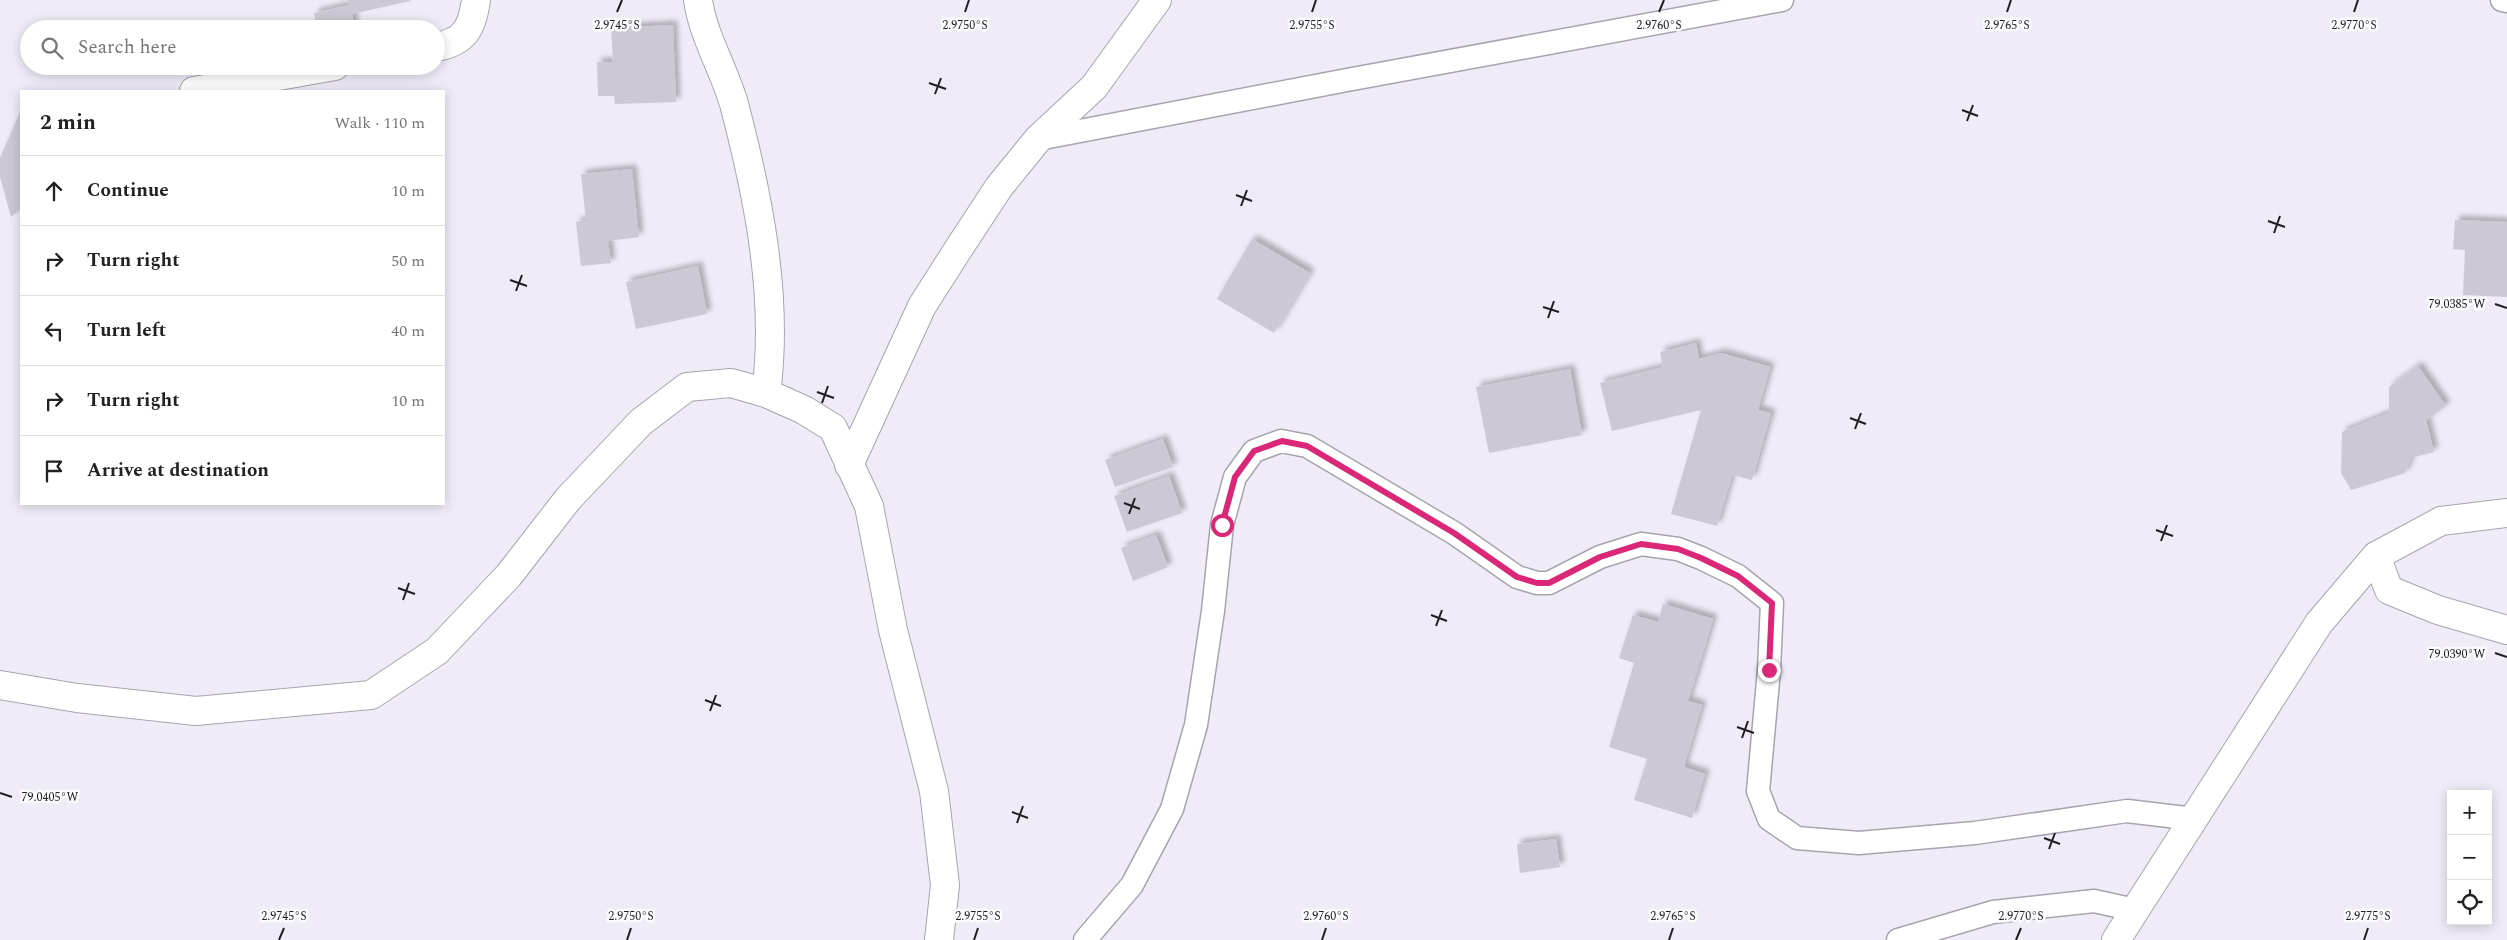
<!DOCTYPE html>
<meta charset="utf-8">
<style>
body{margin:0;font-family:Spectral,serif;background:#f6f6f6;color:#222}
.controls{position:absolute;right:15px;bottom:15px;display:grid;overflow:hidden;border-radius:0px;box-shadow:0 2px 12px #0003}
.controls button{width:45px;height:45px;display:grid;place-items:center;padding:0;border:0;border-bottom:1px solid #e0e0e0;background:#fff;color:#222;font:25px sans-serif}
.stop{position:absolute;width:15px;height:15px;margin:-11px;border:4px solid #db2777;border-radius:50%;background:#fff}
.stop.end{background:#db2777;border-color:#fff;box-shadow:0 1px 5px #0008}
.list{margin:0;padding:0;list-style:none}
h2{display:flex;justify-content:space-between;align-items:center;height:65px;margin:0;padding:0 20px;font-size:21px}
h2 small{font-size:16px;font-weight:400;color:#767676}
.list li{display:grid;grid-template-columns:32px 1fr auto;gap:15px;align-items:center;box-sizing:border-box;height:70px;padding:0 20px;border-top:1px solid #e0e0e0}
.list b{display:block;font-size:19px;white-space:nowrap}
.list em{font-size:16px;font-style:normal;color:#767676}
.icon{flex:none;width:28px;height:28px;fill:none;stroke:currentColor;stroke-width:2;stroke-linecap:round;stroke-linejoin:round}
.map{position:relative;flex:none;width:2507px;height:940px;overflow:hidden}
.search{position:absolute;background:#fff;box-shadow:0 2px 12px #0003;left:20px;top:20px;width:425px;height:55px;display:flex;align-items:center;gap:12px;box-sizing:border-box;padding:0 18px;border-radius:28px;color:#767676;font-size:19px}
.panel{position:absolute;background:#fff;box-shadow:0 2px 12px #0003;left:20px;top:90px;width:425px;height:415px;border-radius:0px}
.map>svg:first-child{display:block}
.building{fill:#cdc9d4;filter:url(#shadow)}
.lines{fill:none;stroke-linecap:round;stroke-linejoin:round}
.service-casing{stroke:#a8a4af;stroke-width:25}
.minor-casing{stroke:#a8a4af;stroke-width:30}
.service{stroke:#fff;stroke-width:22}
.minor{stroke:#fff;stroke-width:28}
.route{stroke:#db2777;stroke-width:6}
.ticks{fill:none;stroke:#201e22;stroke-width:2}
.ticks-label{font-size:12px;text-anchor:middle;fill:#201e22;stroke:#fbfaff;stroke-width:5;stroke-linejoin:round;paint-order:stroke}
</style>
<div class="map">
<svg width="2507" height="940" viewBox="0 0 2507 940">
<defs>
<filter id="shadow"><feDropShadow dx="4.5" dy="-4.5" stdDeviation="2.5" flood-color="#0004"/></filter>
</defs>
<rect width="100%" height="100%" fill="#efebf7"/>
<!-- building -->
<g class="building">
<polygon points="348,0 410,0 410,1 352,14 355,29 317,29 314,13 349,5"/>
<polygon points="673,25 676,102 615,104 614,96 598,96 597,62 613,62 611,28"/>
<polygon points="21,110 21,209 11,217 0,177 0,158"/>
<polygon points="632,169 639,237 608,241 611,263 581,266 576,222 586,220 581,174"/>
<polygon points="2455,220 2507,222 2507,297 2463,295 2465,250 2453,249"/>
<polygon points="1252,239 1310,273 1274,333 1217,299"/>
<polygon points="698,266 707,314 636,329 626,282"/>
<polygon points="1696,343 1699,359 1721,353 1770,367 1758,410 1771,413 1752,480 1732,475 1717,526 1671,514 1701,410 1612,431 1600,383 1663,367 1660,352"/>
<polygon points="2418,366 2446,406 2426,420 2434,452 2411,458 2405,473 2351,490 2341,473 2342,432 2389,413 2389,387"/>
<polygon points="1570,369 1582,435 1489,453 1476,387"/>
<polygon points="1163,439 1173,467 1115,487 1105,460"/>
<polygon points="1169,476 1182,513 1127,532 1114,496"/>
<polygon points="1156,535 1168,567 1133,581 1121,548"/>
<polygon points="1663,604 1713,619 1688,701 1702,705 1684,767 1705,774 1692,818 1634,800 1647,759 1609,747 1634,663 1619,658 1633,615 1658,622"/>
<polygon points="1556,839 1560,867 1520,873 1517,844"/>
</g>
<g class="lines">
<!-- service casing -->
<g class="service-casing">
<g id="service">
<polyline points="2502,0 2507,1"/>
<polyline points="1038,139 1347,80 1782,0"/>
<polyline points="1085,940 1132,885 1172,809 1196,725 1213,611 1222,525 1235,477 1254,451 1281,441 1307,446 1454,533 1517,577 1537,583 1549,583 1600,557 1641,544 1678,549 1701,558 1738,576 1772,603 1769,670 1758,791 1769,819 1797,838 1859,843 1975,833 2127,811 2194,819"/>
<polyline points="1898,940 1993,912 2094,901 2135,910"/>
</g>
</g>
<!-- minor casing -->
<g class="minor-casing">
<g id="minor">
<path d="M 698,0 C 703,36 724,69 734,104 C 758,195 779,298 766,393"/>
<path d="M 436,47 C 465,42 472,28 476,0"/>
<polyline points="194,91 335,66"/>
<polyline points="849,465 922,306 959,248 999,187 1038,139 1094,87 1157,0"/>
<polyline points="2376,556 2389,590 2438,610 2507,630"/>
<polyline points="0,685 77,698 196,711 371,695 437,651 509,575 568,499 641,422 687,387 731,383 766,393 804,410 833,428 869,506 893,630 934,791 945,885 939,940"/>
<polyline points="2116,940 2319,623 2376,556 2441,521 2507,513"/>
</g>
</g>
<!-- service -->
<use href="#service" class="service"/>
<!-- minor -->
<use href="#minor" class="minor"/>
</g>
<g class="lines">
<!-- route -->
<polyline class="route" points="1222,525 1235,477 1254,451 1282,441 1307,446 1454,533 1517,577 1537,583 1549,583 1600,557 1641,544 1678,549 1701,558 1738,576 1772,603 1769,670"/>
</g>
<!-- ticks -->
<path class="ticks" d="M 617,12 L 622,0M 965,12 L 969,0M 1312,12 L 1316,0M 1659,12 L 1664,0M 2007,12 L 2011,0M 2354,12 L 2358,0M 929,83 L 946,89M 935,94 L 941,78M 1962,110 L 1978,116M 1967,121 L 1973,105M 1236,195 L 1252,201M 1241,206 L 1247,190M 2268,221 L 2285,227M 2274,233 L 2280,216M 510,280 L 527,286M 516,291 L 522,275M 2495,304 L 2507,308M 1543,307 L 1559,312M 1548,318 L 1554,301M 817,392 L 834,398M 822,403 L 828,386M 1850,418 L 1866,424M 1855,429 L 1861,413M 1124,503 L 1140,509M 1129,514 L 1135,498M 2156,530 L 2173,536M 2161,541 L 2167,525M 398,588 L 415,594M 403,600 L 409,583M 1431,615 L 1447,621M 1436,626 L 1442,610M 2495,653 L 2507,657M 705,700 L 721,706M 710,711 L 716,695M 1737,727 L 1754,733M 1742,738 L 1748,721M 0,793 L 12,797M 1012,812 L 1028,818M 1017,823 L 1023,806M 2044,838 L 2060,844M 2049,849 L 2055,833M 279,940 L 284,928M 627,940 L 631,928M 974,940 L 978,928M 1322,940 L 1326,928M 1669,940 L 1673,928M 2016,940 L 2021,928M 2364,940 L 2368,928"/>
<g class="ticks-label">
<text x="617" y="29">2.9745°S</text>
<text x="965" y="29">2.9750°S</text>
<text x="1312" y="29">2.9755°S</text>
<text x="1659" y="29">2.9760°S</text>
<text x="2007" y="29">2.9765°S</text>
<text x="2354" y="29">2.9770°S</text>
<text x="2457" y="308">79.0385°W</text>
<text x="2457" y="658">79.0390°W</text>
<text x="50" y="801">79.0405°W</text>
<text x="284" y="920">2.9745°S</text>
<text x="631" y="920">2.9750°S</text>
<text x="978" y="920">2.9755°S</text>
<text x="1326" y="920">2.9760°S</text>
<text x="1673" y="920">2.9765°S</text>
<text x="2021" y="920">2.9770°S</text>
<text x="2368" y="920">2.9775°S</text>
</g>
</svg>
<div class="controls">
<button>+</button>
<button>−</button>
<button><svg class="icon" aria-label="locate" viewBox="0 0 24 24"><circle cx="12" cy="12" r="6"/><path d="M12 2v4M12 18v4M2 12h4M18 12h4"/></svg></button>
</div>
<div class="stop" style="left:1222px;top:525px"></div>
<div class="stop end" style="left:1769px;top:670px"></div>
<div class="search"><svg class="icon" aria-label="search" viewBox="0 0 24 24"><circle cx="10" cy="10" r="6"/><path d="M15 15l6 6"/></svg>Search here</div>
<section class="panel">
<h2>2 min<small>Walk · 110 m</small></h2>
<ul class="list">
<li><svg class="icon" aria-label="ahead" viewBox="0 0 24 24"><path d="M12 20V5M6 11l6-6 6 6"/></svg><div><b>Continue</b></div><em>10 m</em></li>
<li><svg class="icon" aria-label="right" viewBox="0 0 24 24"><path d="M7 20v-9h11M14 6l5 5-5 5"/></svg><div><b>Turn right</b></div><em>50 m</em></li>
<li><svg class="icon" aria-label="left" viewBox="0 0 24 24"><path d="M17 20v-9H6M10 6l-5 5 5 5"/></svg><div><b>Turn left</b></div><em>40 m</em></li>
<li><svg class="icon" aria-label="right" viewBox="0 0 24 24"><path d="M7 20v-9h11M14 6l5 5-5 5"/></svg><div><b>Turn right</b></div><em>10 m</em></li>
<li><svg class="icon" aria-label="arrive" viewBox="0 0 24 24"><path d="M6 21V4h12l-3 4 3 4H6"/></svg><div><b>Arrive at destination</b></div></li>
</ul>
</section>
</div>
